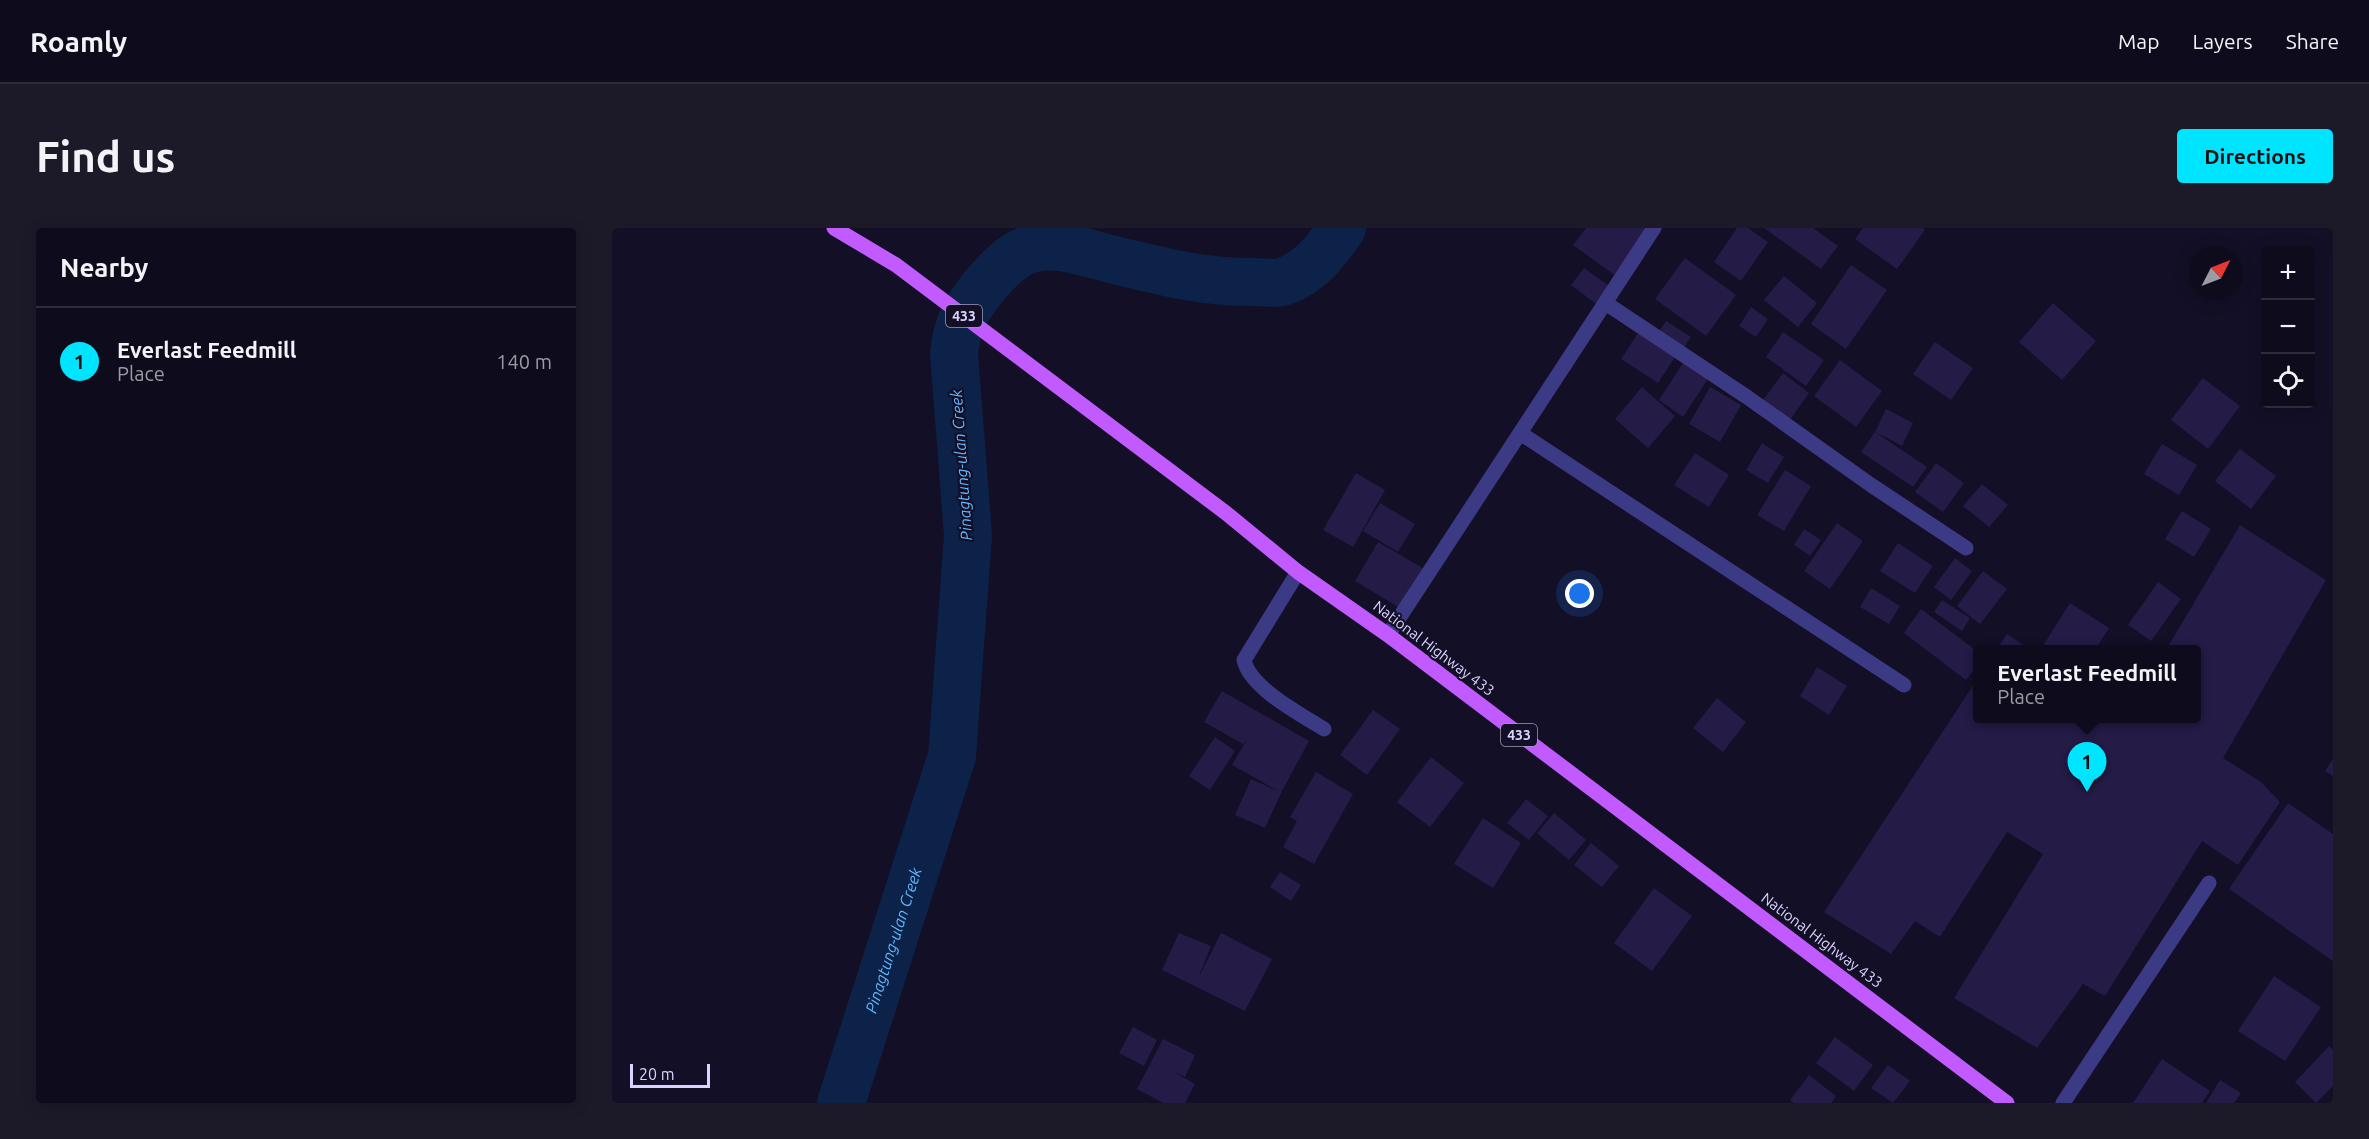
<!DOCTYPE html>
<meta charset="utf-8">
<style>
body{margin:0;font-family:Ubuntu,sans-serif;background:#1c1929;color:#f1f3f6}
.controls{position:absolute;right:18px;top:18px;display:grid;overflow:hidden;border-radius:6px;box-shadow:0 3px 15px #0003}
.controls button{width:54px;height:54px;display:grid;place-items:center;padding:0;border:0;border-bottom:2px solid #2e2b3b;background:#0e0b1c;color:#f1f3f6;font:30px sans-serif}
.compass{position:absolute;left:1577px;top:18px;width:54px;height:54px;border-radius:50%;background:#0e0b1c;box-shadow:0 3px 15px #0003;rotate:48deg}
.scale{position:absolute;left:18px;bottom:15px;width:80px;box-sizing:border-box;padding-left:6px;border:3px solid #d9d4ff;border-top:0;font-size:16px;line-height:21px;white-space:nowrap;color:#d9d4ff;-webkit-text-stroke:4px #130f26;paint-order:stroke}
.you{position:absolute;left:968px;top:366px;width:21px;height:21px;margin:-15px;border:4px solid #fff;border-radius:50%;background:#1a73e8;box-shadow:0 0 0 9px #1a73e833}
.badge{display:grid;place-items:center;width:39px;height:39px;border-radius:50%;background:#00e5ff;color:#111;font-size:20px;font-weight:700}
.pin{position:absolute;translate:-50% -50px;filter:drop-shadow(0 2px 3px #0008)}
.pin::after{content:'';position:absolute;top:32px;width:21px;height:18px;background:inherit;clip-path:polygon(0 0,100% 0,50% 100%)}
.popup{position:absolute;left:1361px;top:417px;width:228px;height:78px;box-sizing:border-box;display:grid;place-content:center;border-radius:6px;background:#0e0b1c;filter:drop-shadow(0 2px 4px #0005);font-size:20px;white-space:nowrap;color:#9b9ba3}
.popup b{font-size:22px;color:#f1f3f6}
.popup::after{content:'';position:absolute;left:50%;top:100%;margin-left:-12px;border:12px solid transparent;border-top-color:#0e0b1c}
.list{margin:0;padding:0;list-style:none}
h2{display:flex;justify-content:space-between;align-items:center;height:78px;margin:0;padding:0 24px;font-size:26px}
h2 small{font-size:20px;font-weight:400;color:#9b9ba3}
.list li{display:grid;grid-template-columns:39px 1fr auto;gap:18px;align-items:center;box-sizing:border-box;height:108px;padding:0 24px;border-top:2px solid #2e2b3b}
.list b{display:block;font-size:22px;white-space:nowrap}
.list p{margin:0;font-size:20px;white-space:nowrap;color:#9b9ba3}
.list em{font-size:20px;font-style:normal;color:#9b9ba3}
.icon{flex:none;width:33px;height:33px;fill:none;stroke:currentColor;stroke-width:2;stroke-linecap:round;stroke-linejoin:round}
.map{position:relative;flex:none;width:1721px;height:875px;overflow:hidden;border-radius:6px}
header{display:flex;align-items:center;gap:36px;box-sizing:border-box;height:84px;padding:0 30px;background:#0e0b1c;border-bottom:2px solid #2e2b3b}
header strong{font-size:28px}
nav{display:flex;gap:33px;margin-inline-start:auto;font-size:21px}
.intro{display:flex;align-items:center;justify-content:space-between;box-sizing:border-box;height:144px;padding:0 36px}
h1{margin:0;font-size:42px}
.button{padding:15px 27px;border-radius:6px;background:#00e5ff;color:#111;font-size:21px;font-weight:700}
main{display:flex;gap:36px;padding:0 36px}
aside{flex:1;background:#0e0b1c;border-radius:6px;box-shadow:0 3px 15px #0003}
.map>svg:first-child{display:block}
.lines{fill:none;stroke-linecap:round;stroke-linejoin:round}
.river{stroke:#0c2248;stroke-width:48}
.building{fill:#241b47}
.service{stroke:#3d3a85;stroke-width:15}
.minor{stroke:#3d3a85;stroke-width:15}
.primary{stroke:#c25bff;stroke-width:15}
.labels{text-anchor:middle;dominant-baseline:central;stroke-width:4.5;stroke-linejoin:round;paint-order:stroke}
.shield{fill:#130f26;stroke:#9e99be;stroke-width:1.5}
.shield-label{font-size:14px;font-weight:bold;fill:#d9d4ff}
.street-label{font-size:15px;fill:#d9d4ff;stroke:#130f26}
.water-label{font-size:16px;font-style:italic;fill:#62b6ff;stroke:#130f26}
</style>
<header>
<strong>Roamly</strong>
<nav><a>Map</a><a>Layers</a><a>Share</a></nav>
</header>
<div class="intro"><h1>Find us</h1><a class="button">Directions</a></div>
<main>
<aside>
<h2>Nearby<small></small></h2>
<ul class="list">
<li><span class="badge">1</span><div><b>Everlast Feedmill</b><p>Place</p></div><em>140 m</em></li>
</ul>
</aside>
<div class="map">
<svg width="1721" height="875" viewBox="0 0 1721 875">
<rect width="100%" height="100%" fill="#130f26"/>
<g class="lines">
<!-- river -->
<path class="river" id="s1" d="M 229,875 L 340,528 L 356,307 L 342,126 C 345,95 353,82 373,57 C 386,42 402,24 423,20 C 447,15 471,24 495,30 C 543,42 592,55 643,54 C 651,54 662,56 670,54 C 697,46 715,22 730,0"/>
</g>
<!-- building -->
<g class="building">
<polygon points="974,0 1042,0 1005,49 961,17"/>
<polygon points="1125,0 1136,0 1156,14 1129,53 1102,34"/>
<polygon points="1152,0 1201,0 1226,18 1209,41"/>
<polygon points="1251,0 1310,0 1313,2 1285,41 1243,11"/>
<polygon points="1073,30 1124,67 1094,108 1043,71"/>
<polygon points="1239,37 1275,62 1234,121 1199,96"/>
<polygon points="972,40 997,58 984,76 959,57"/>
<polygon points="1172,48 1205,75 1186,99 1152,72"/>
<polygon points="1441,75 1484,113 1450,152 1407,114"/>
<polygon points="1139,79 1156,91 1144,109 1127,98"/>
<polygon points="1054,93 1079,109 1071,121 1046,105"/>
<polygon points="1171,104 1212,132 1194,158 1154,129"/>
<polygon points="1026,105 1063,129 1046,155 1009,131"/>
<polygon points="1323,114 1361,140 1339,172 1301,146"/>
<polygon points="1073,132 1098,148 1071,189 1047,172"/>
<polygon points="1228,132 1270,163 1244,199 1202,168"/>
<polygon points="1171,145 1197,165 1176,195 1149,175"/>
<polygon points="1591,150 1628,178 1596,221 1559,192"/>
<polygon points="1030,159 1063,188 1036,220 1003,191"/>
<polygon points="1098,159 1129,177 1108,214 1077,196"/>
<polygon points="1274,181 1301,195 1290,218 1263,204"/>
<polygon points="1263,204 1315,239 1301,259 1249,224"/>
<polygon points="1150,215 1172,229 1156,255 1134,242"/>
<polygon points="1550,216 1585,237 1567,267 1532,246"/>
<polygon points="1628,221 1664,248 1639,281 1603,253"/>
<polygon points="1083,225 1117,247 1097,279 1062,257"/>
<polygon points="1324,235 1352,255 1331,284 1303,264"/>
<polygon points="1173,242 1199,258 1172,303 1145,287"/>
<polygon points="744,245 773,262 741,319 711,302"/>
<polygon points="1370,256 1396,277 1377,299 1351,278"/>
<polygon points="768,275 803,296 786,324 751,303"/>
<polygon points="1570,283 1599,301 1582,329 1553,311"/>
<polygon points="1225,295 1251,313 1218,361 1192,343"/>
<polygon points="1628,297 1714,352 1611,530 1649,554 1668,574 1626,637 1590,613 1493,768 1471,756 1425,820 1342,770 1431,626 1395,604 1328,709 1303,693 1279,726 1212,684 1366,450 1366,490 1585,490 1585,422 1554,422"/>
<polygon points="1192,301 1209,312 1198,328 1182,317"/>
<polygon points="766,314 821,346 798,386 743,353"/>
<polygon points="1286,315 1321,338 1303,365 1268,343"/>
<polygon points="1343,330 1360,343 1339,372 1322,359"/>
<polygon points="1371,343 1395,361 1368,396 1345,378"/>
<polygon points="1546,354 1569,371 1539,413 1516,397"/>
<polygon points="1259,360 1288,378 1277,396 1248,379"/>
<polygon points="1330,372 1358,390 1350,403 1322,384"/>
<polygon points="1458,375 1497,400 1483,422 1440,422 1432,416"/>
<polygon points="1309,381 1366,424 1366,437 1354,452 1292,405"/>
<polygon points="1395,406 1419,422 1384,422"/>
<polygon points="1205,439 1235,458 1217,487 1188,468"/>
<polygon points="610,463 697,513 669,565 653,600 623,587 639,551 666,563 620,537 635,511 631,516 592,494"/>
<polygon points="1105,470 1134,494 1111,524 1081,500"/>
<polygon points="761,482 788,501 755,547 728,527"/>
<polygon points="603,509 623,523 598,562 577,548"/>
<polygon points="819,529 852,555 818,599 785,574"/>
<polygon points="1721,531 1721,548 1713,543"/>
<polygon points="704,544 741,566 702,636 671,619 685,593 678,589"/>
<polygon points="914,571 936,588 917,612 895,595"/>
<polygon points="1676,575 1721,606 1721,733 1617,661"/>
<polygon points="942,585 974,612 957,632 925,605"/>
<polygon points="871,590 909,615 881,660 842,636"/>
<polygon points="979,615 1007,638 990,659 962,637"/>
<polygon points="668,644 689,657 679,673 658,659"/>
<polygon points="1042,660 1080,688 1040,743 1002,715"/>
<polygon points="567,705 599,718 586,751 609,705 660,731 633,783 550,742"/>
<polygon points="1662,748 1709,779 1673,833 1626,803"/>
<polygon points="521,799 545,812 532,838 507,825"/>
<polygon points="1223,809 1261,837 1242,863 1204,835"/>
<polygon points="551,811 583,827 573,849 560,843 583,856 573,875 551,875 525,861"/>
<polygon points="1717,818 1721,822 1721,858 1704,875 1683,854"/>
<polygon points="1550,831 1598,863 1590,875 1521,875"/>
<polygon points="1276,837 1298,853 1281,875 1259,860"/>
<polygon points="1197,847 1224,868 1219,875 1182,875 1178,872"/>
<polygon points="1608,852 1629,865 1622,875 1594,875"/>
</g>
<g class="lines">
<!-- service -->
<polyline class="service" points="1451,875 1597,655"/>
<!-- minor -->
<g class="minor">
<polyline points="995,76 1135,169 1259,257 1354,320"/>
<polyline points="908,205 1292,457"/>
<path d="M 686,344 L 632,432 C 638,460 688,486 712,501"/>
<polyline points="776,407 1042,0"/>
</g>
<!-- primary -->
<polyline class="primary" points="222,0 284,37 614,285 686,344 776,407 1395,875"/>
</g>
<g class="labels">
<!-- shield labels -->
<g class="shield">
<rect x="334" y="77" width="36" height="22" rx="4.5"/>
<rect x="889" y="496" width="36" height="22" rx="4.5"/>
</g>
<g class="shield-label">
<text x="352" y="88">433</text>
<text x="907" y="507">433</text>
</g>
<!-- street labels -->
<g class="street-label">
<text transform="translate(822 420) rotate(37)">National Highway 433</text>
<text transform="translate(1210 712) rotate(37)">National Highway 433</text>
</g>
<!-- water labels -->
<g class="water-label">
<text transform="translate(349 237) rotate(-94)">Pinagtung-ulan Creek</text>
<text stroke="none"><textPath href="#s1" startOffset="171">Pinagtung-ulan Creek</textPath></text>
</g>
</g>
</svg>
<div class="controls">
<button>+</button>
<button>−</button>
<button><svg class="icon" aria-label="locate" viewBox="0 0 24 24"><circle cx="12" cy="12" r="6"/><path d="M12 2v4M12 18v4M2 12h4M18 12h4"/></svg></button>
</div>
<svg class="compass" viewBox="-18 -18 36 36"><path d="M0-13l5 13h-10z" fill="#e53935"/><path d="M0 13l5-13h-10z" fill="#9b9ba3"/></svg>
<div class="scale">20 m</div>
<div class="you"></div>
<div class="pin badge" style="left:1475px;top:564px">1</div>
<div class="popup"><b>Everlast Feedmill</b>Place</div>
</div>
</main>
